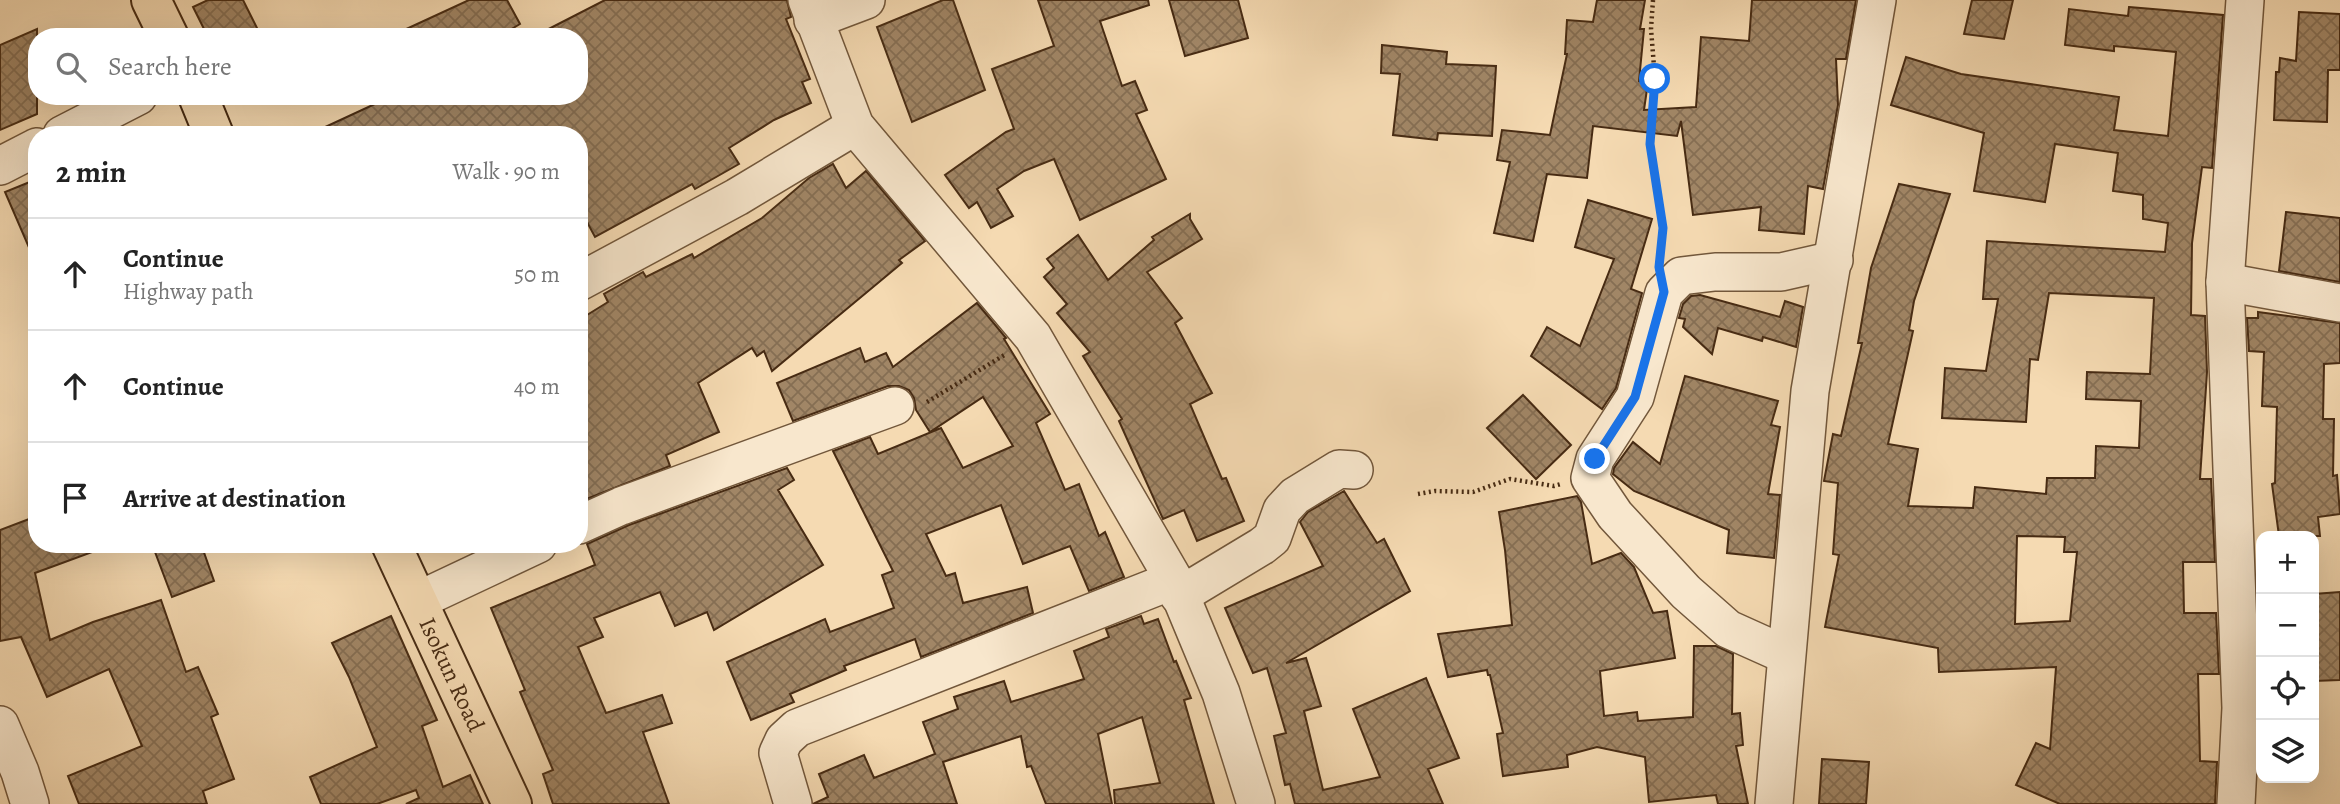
<!DOCTYPE html>
<meta charset="utf-8">
<style>
body{margin:0;font-family:Alegreya,serif;background:#f6f6f6;color:#222}
.controls{position:absolute;right:21px;bottom:21px;display:grid;overflow:hidden;border-radius:14px;box-shadow:0 7px 28px #0002}
.controls button{width:63px;height:63px;display:grid;place-items:center;padding:0;border:0;border-bottom:2px solid #e0e0e0;background:#fff;color:#222;font:35px sans-serif}
.stop{position:absolute;width:21px;height:21px;margin:-16px;border:5px solid #1a73e8;border-radius:50%;background:#fff}
.stop.end{background:#1a73e8;border-color:#fff;box-shadow:0 2px 7px #0008}
.list{margin:0;padding:0;list-style:none}
h2{display:flex;justify-content:space-between;align-items:center;height:91px;margin:0;padding:0 28px;font-size:30px}
h2 small{font-size:23px;font-weight:400;color:#767676}
.list li{display:grid;grid-template-columns:46px 1fr auto;gap:21px;align-items:center;box-sizing:border-box;height:112px;padding:0 28px;border-top:2px solid #e0e0e0}
.list b{display:block;font-size:26px;white-space:nowrap}
.list p{margin:0;font-size:23px;white-space:nowrap;color:#767676}
.list em{font-size:23px;font-style:normal;color:#767676}
.icon{flex:none;width:38px;height:38px;fill:none;stroke:currentColor;stroke-width:2;stroke-linecap:round;stroke-linejoin:round}
.map{position:relative;flex:none;width:2340px;height:804px;overflow:hidden}
.search{position:absolute;background:#fff;box-shadow:0 7px 28px #0002;left:28px;top:28px;width:560px;height:77px;display:flex;align-items:center;gap:18px;box-sizing:border-box;padding:0 24px;border-radius:28px;color:#767676;font-size:26px}
.panel{position:absolute;background:#fff;box-shadow:0 7px 28px #0002;left:28px;top:126px;width:560px;height:427px;border-radius:28px}
.map>svg:first-child{display:block}
.building{fill:url(#building-cross-hatch);stroke:#472b13;stroke-width:2;fill-rule:evenodd}
.lines{fill:none;stroke-linecap:round;stroke-linejoin:round}
.street-casing{stroke:#72573b;stroke-width:40}
.primary-casing{stroke:#472b13;stroke-width:42}
.path{stroke:#472b13;stroke-width:4.5;stroke-dasharray:2 3.5;stroke-linecap:butt}
.street{stroke:#f8e7cd;stroke-width:37}
.primary{stroke:#f5dab2;stroke-width:38}
.route{stroke:#1a73e8;stroke-width:9}
.labels{text-anchor:middle;dominant-baseline:central;stroke-width:7;stroke-linejoin:round;paint-order:stroke}
.street-label{font-size:24px;fill:#472b13;stroke:#f8e7cd}
</style>
<div class="map">
<svg width="2340" height="804" viewBox="0 0 2340 804">
<defs>
<pattern id="building-cross-hatch" width="8" height="8" patternUnits="userSpaceOnUse" patternTransform="scale(1.75)"><rect width="8" height="8" fill="#a18666"/><path d="M0 0l8 8M0 8l8-8" fill="none" stroke="#856e53"/></pattern>
</defs>
<rect width="100%" height="100%" fill="#f5dab2"/>
<filter id="stains"><feTurbulence type="fractalNoise" baseFrequency=".00286" numOctaves="4"/><feColorMatrix values="0 0 0 0 .2 0 0 0 0 .09 0 0 0 0 .02 0 0 0 .5 -.17"/></filter>
<radialGradient id="worn" r=".72"><stop offset=".6" stop-color="#630" stop-opacity="0"/><stop offset="1" stop-color="#630" stop-opacity=".3"/></radialGradient>
<!-- building -->
<g class="building">
<polygon points="208,0 243,0 258,30 245,37 208,37 193,7"/>
<polygon points="469,0 507,0 520,24 498,37 389,37"/>
<polygon points="605,0 787,0 791,17 786,19 810,79 802,82 811,103 774,120 729,148 739,164 695,189 692,184 595,237 579,207 579,135 308,135 392,96 579,96 579,37 533,37"/>
<polygon points="943,0 953,0 985,90 912,122 877,27"/>
<polygon points="1038,0 1148,0 1149,5 1100,21 1122,86 1135,81 1147,110 1136,114 1166,179 1080,220 1054,159 1024,171 997,189 1013,216 991,228 977,202 969,208 945,175 1006,132 1014,129 992,69 1054,46"/>
<polygon points="1169,0 1238,0 1248,38 1185,56"/>
<polygon points="1597,0 1645,0 1640,29 1644,29 1639,81 1648,82 1644,110 1696,107 1701,37 1749,41 1752,0 1856,0 1846,59 1836,59 1838,105 1823,189 1808,186 1804,234 1759,230 1761,207 1693,215 1681,121 1677,136 1593,126 1587,178 1547,174 1533,241 1494,233 1510,162 1497,160 1502,130 1550,135 1567,54 1565,54 1567,20 1593,22"/>
<polygon points="1972,0 2013,0 2004,39 1964,34"/>
<path d="M 2129,7 L 2223,15 L 2212,168 L 2202,167 L 2192,243 L 2191,315 L 2205,316 L 2207,372 L 2200,479 L 2211,479 L 2215,562 L 2183,562 L 2184,613 L 2216,613 L 2219,674 L 2198,674 L 2200,761 L 2217,762 L 2215,804 L 2060,804 L 2016,785 L 2036,743 L 2050,749 L 2056,667 L 1939,672 L 1938,648 L 1825,627 L 1839,555 L 1833,554 L 1838,483 L 1824,481 L 1833,434 L 1841,436 L 1862,343 L 1858,343 L 1871,268 L 1899,184 L 1950,194 L 1914,301 L 1909,330 L 1913,331 L 1888,444 L 1918,449 L 1908,506 L 1973,508 L 1975,487 L 2046,494 L 2047,478 L 2095,478 L 2096,446 L 2139,448 L 2141,401 L 2086,399 L 2087,372 L 2150,374 L 2154,298 L 2049,293 L 2038,360 L 2030,359 L 2026,422 L 1942,418 L 1945,368 L 1986,371 L 1998,299 L 1983,299 L 1987,241 L 2165,252 L 2168,223 L 2143,219 L 2143,195 L 2113,191 L 2118,153 L 2055,144 L 2045,202 L 1974,191 L 1984,133 L 1891,105 L 1906,57 L 1961,74 L 2119,97 L 2114,130 L 2168,136 L 2176,52 L 2114,46 L 2114,51 L 2065,45 L 2069,9 L 2128,16 ZM 2017,536 L 2065,537 L 2064,552 L 2077,552 L 2070,621 L 2015,624 Z"/>
<polygon points="2299,12 2340,14 2340,70 2328,70 2327,122 2274,120 2276,72 2279,72 2280,58 2296,61"/>
<polygon points="37,29 37,114 0,130 0,45"/>
<polygon points="1382,45 1447,52 1446,64 1496,66 1492,136 1438,133 1437,140 1393,135 1400,74 1381,73"/>
<polygon points="833,164 846,188 866,171 925,241 899,260 902,263 772,371 764,351 757,356 752,348 698,383 719,432 666,455 670,466 579,502 579,320 608,302 604,294 643,272 646,277 692,254 694,258 762,218 809,178"/>
<polygon points="37,179 37,266 5,192"/>
<polygon points="1588,200 1652,219 1631,289 1642,293 1616,388 1602,409 1531,356 1547,327 1580,346 1614,259 1575,247"/>
<polygon points="2286,212 2340,218 2340,282 2279,271"/>
<polygon points="1190,214 1190,219 1202,239 1147,272 1182,318 1175,323 1212,393 1190,404 1222,479 1226,478 1244,521 1197,541 1184,510 1163,519 1119,421 1122,419 1083,356 1090,352 1057,313 1067,304 1044,277 1054,268 1047,259 1078,235 1108,280 1154,240 1152,237"/>
<polygon points="1700,295 1780,317 1785,301 1803,307 1796,347 1763,337 1762,341 1718,328 1712,354 1683,327 1685,319 1679,318 1683,304 1691,296"/>
<polygon points="977,303 1006,338 1004,339 1050,414 1036,423 1065,490 1079,484 1099,536 1105,532 1124,577 1089,591 1070,546 1023,564 1001,505 926,534 946,576 955,573 963,603 1027,587 1033,613 921,657 915,639 844,666 846,670 790,694 794,702 751,720 727,662 825,619 830,632 894,608 882,575 893,571 833,451 870,437 878,454 941,428 963,468 1013,446 983,397 930,432 916,410 914,398 909,390 899,386 888,386 793,421 777,383 860,348 865,362 886,353 893,367"/>
<polygon points="2258,312 2340,323 2340,363 2324,364 2323,419 2334,419 2333,476 2337,475 2340,514 2318,517 2320,536 2279,536 2272,484 2275,483 2277,407 2262,406 2264,352 2249,351 2247,318 2258,318"/>
<polygon points="1685,376 1778,401 1771,425 1780,427 1768,494 1780,495 1774,558 1727,553 1729,530 1634,491 1613,474 1614,468 1633,442 1660,464"/>
<polygon points="1523,395 1571,445 1536,479 1487,428"/>
<polygon points="787,468 794,480 778,490 823,565 714,630 707,612 675,626 660,592 594,618 603,637 578,647 606,713 662,695 672,723 643,732 669,804 553,804 543,774 553,770 520,692 525,690 491,608 595,565 587,544 629,525"/>
<polygon points="1344,491 1377,543 1384,539 1410,591 1286,663 1306,658 1321,706 1304,711 1323,790 1380,777 1353,709 1426,678 1459,758 1428,769 1443,804 1295,804 1290,784 1285,785 1274,736 1286,733 1267,668 1253,673 1225,608 1323,566 1300,522 1308,512"/>
<polygon points="1577,496 1581,502 1592,564 1621,553 1634,567 1653,613 1667,611 1675,658 1600,671 1604,716 1637,712 1638,721 1693,717 1694,646 1716,646 1733,654 1732,714 1740,713 1743,745 1736,746 1748,804 1718,804 1716,795 1649,802 1645,757 1597,747 1567,755 1568,767 1503,776 1497,734 1503,733 1490,675 1488,675 1487,670 1448,677 1438,634 1512,625 1505,550 1499,512"/>
<polygon points="37,516 37,544 105,544 106,547 35,573 50,640 93,622 161,600 186,672 198,667 218,714 211,717 234,779 203,791 207,804 79,804 68,776 142,746 109,669 47,697 21,637 0,641 0,530"/>
<polygon points="152,544 201,544 214,581 172,597"/>
<polygon points="2340,592 2340,680 2314,681 2314,594"/>
<polygon points="391,616 437,720 422,726 443,787 470,775 483,804 406,804 419,798 416,790 377,804 321,804 310,777 377,747 349,677 332,643"/>
<polygon points="1141,616 1144,624 1158,619 1174,662 1176,661 1191,698 1184,700 1214,804 1115,804 1114,790 1160,783 1142,717 1098,734 1112,804 1046,804 1031,766 1027,767 1021,736 943,762 957,804 813,804 828,797 819,774 864,755 874,778 935,754 923,722 958,709 954,697 1004,681 1011,702 1084,679 1074,651 1109,637 1106,629"/>
<polygon points="1822,759 1869,762 1866,804 1819,804"/>
</g>
<g class="lines">
<!-- street casing -->
<g class="street-casing">
<g id="street">
<polyline points="807,0 855,126 1033,337 1174,580 1221,693 1256,804"/>
<polyline points="813,20 866,0"/>
<polyline points="62,135 138,96"/>
<polyline points="0,166 37,147"/>
<polyline points="579,282 737,197 855,126"/>
<polyline points="2225,282 2340,303"/>
<polyline points="579,525 621,506 895,406"/>
<polyline points="1179,596 1262,546 1272,538 1282,510 1295,496 1339,469 1354,470"/>
<polyline points="417,601 538,544"/>
<polyline points="1786,655 1728,629 1686,592 1615,515 1590,478 1595,459 1635,397 1664,293 1681,276 1715,272 1781,272 1834,260"/>
<polyline points="0,725 20,772 30,804"/>
<polyline points="793,804 778,753 784,740 797,728 1174,580"/>
<polyline points="1774,804 1810,391 1877,0"/>
<polyline points="2236,804 2241,708 2225,282 2245,0"/>
</g>
</g>
<!-- primary casing -->
<g class="primary-casing">
<g id="primary">
<polyline points="151,0 169,37"/>
<polyline points="198,96 214,135"/>
<path id="s1" d="M 391,544 L 512,804"/>
</g>
</g>
<!-- path -->
<g class="path">
<polyline points="1653,0 1651,29 1655,79 1650,144 1663,228 1661,250"/>
<polyline points="927,402 1006,354"/>
<polyline points="1418,494 1435,491 1473,492 1510,479 1554,486 1561,484"/>
</g>
<!-- street -->
<use href="#street" class="street"/>
<!-- primary -->
<use href="#primary" class="primary"/>
</g>
<g class="lines">
<!-- route -->
<polyline class="route" points="1595,459 1635,397 1664,292 1659,267 1663,228 1650,144 1655,79"/>
</g>
<g class="labels">
<!-- street labels -->
<g class="street-label">
<text stroke="none"><textPath href="#s1" startOffset="144">Isokun Road</textPath></text>
</g>
</g>
<rect width="100%" height="100%" filter="url(#stains)"/>
<rect width="100%" height="100%" fill="url(#worn)"/>
</svg>
<div class="controls">
<button>+</button>
<button>−</button>
<button><svg class="icon" aria-label="locate" viewBox="0 0 24 24"><circle cx="12" cy="12" r="6"/><path d="M12 2v4M12 18v4M2 12h4M18 12h4"/></svg></button>
<button><svg class="icon" aria-label="layers" viewBox="0 0 24 24"><path d="M12 4l9 5-9 5-9-5zM3 14l9 5 9-5"/></svg></button>
</div>
<div class="stop" style="left:1655px;top:79px"></div>
<div class="stop end" style="left:1595px;top:459px"></div>
<div class="search"><svg class="icon" aria-label="search" viewBox="0 0 24 24"><circle cx="10" cy="10" r="6"/><path d="M15 15l6 6"/></svg>Search here</div>
<section class="panel">
<h2>2 min<small>Walk · 90 m</small></h2>
<ul class="list">
<li><svg class="icon" aria-label="ahead" viewBox="0 0 24 24"><path d="M12 20V5M6 11l6-6 6 6"/></svg><div><b>Continue</b><p>Highway path</p></div><em>50 m</em></li>
<li><svg class="icon" aria-label="ahead" viewBox="0 0 24 24"><path d="M12 20V5M6 11l6-6 6 6"/></svg><div><b>Continue</b></div><em>40 m</em></li>
<li><svg class="icon" aria-label="arrive" viewBox="0 0 24 24"><path d="M6 21V4h12l-3 4 3 4H6"/></svg><div><b>Arrive at destination</b></div></li>
</ul>
</section>
</div>
